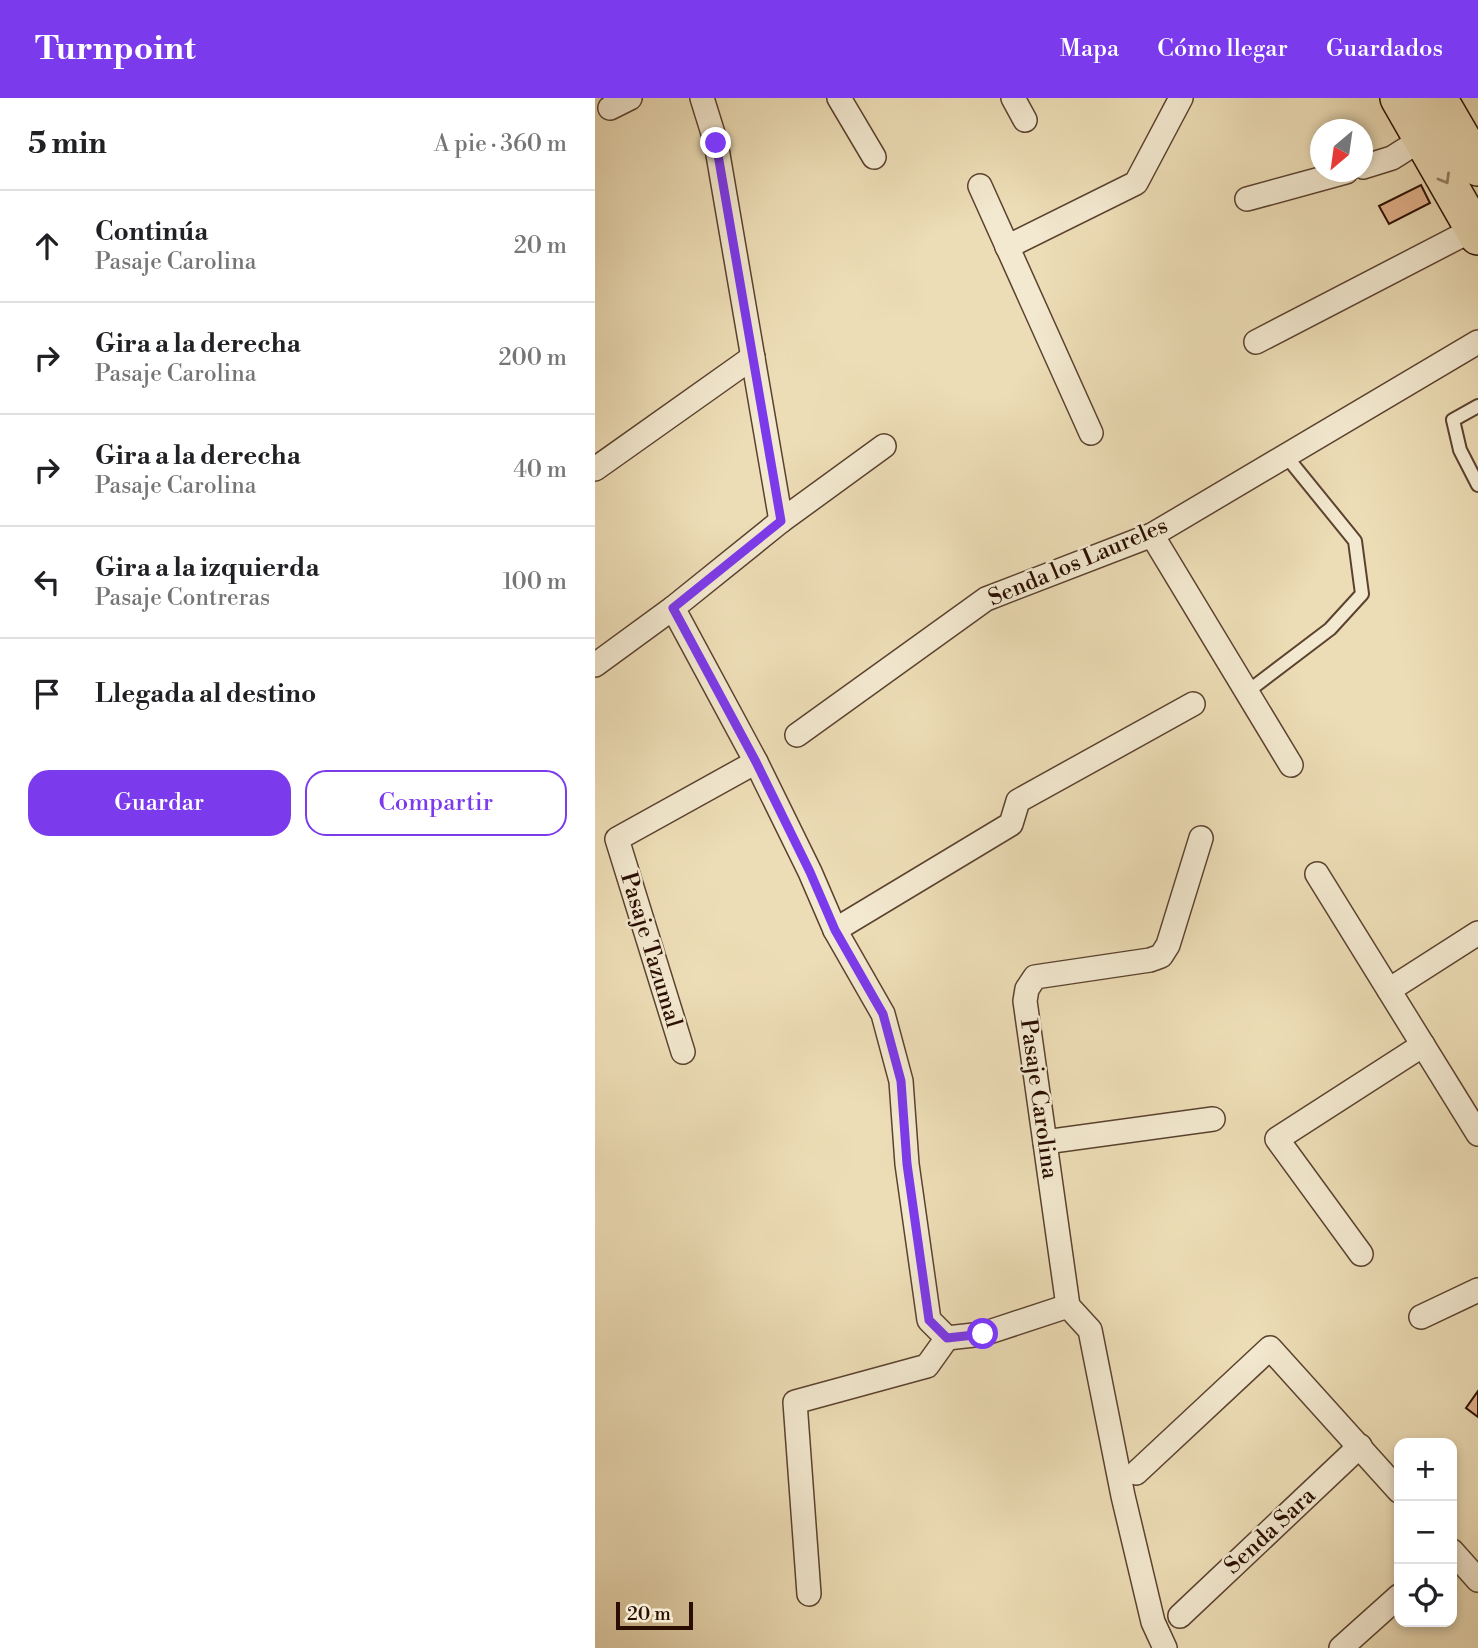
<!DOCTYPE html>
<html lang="es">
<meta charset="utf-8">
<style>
body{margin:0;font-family:"Libre Bodoni",serif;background:#f6f6f6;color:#202124}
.controls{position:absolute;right:21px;bottom:21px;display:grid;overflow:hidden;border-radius:14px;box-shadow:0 4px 10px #0003}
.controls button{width:63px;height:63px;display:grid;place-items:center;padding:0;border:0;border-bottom:2px solid #e0e0e0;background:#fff;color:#202124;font:35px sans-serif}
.compass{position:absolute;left:715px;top:21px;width:63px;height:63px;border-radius:50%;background:#fff;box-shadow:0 4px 10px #0003;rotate:209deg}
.scale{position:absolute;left:21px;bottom:18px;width:77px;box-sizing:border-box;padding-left:7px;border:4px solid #2a0e02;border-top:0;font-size:19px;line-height:24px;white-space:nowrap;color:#2a0e02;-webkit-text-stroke:5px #f3e9d0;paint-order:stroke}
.stop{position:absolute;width:21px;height:21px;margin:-16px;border:5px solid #7c3aed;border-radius:50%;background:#fff}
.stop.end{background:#7c3aed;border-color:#fff;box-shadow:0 2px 7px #0008}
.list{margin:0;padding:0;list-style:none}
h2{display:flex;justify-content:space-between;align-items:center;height:91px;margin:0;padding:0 28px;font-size:30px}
h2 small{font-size:23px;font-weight:400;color:#757577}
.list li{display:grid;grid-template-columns:46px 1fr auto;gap:21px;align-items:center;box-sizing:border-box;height:112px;padding:0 28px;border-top:2px solid #e0e0e0}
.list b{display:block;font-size:26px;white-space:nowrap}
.list p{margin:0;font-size:23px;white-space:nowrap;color:#757577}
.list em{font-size:23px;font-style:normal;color:#757577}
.actions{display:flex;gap:14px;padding:21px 28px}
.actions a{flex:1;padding:16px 0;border:2px solid #7c3aed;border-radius:21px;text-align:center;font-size:24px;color:#7c3aed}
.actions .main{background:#7c3aed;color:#fff}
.icon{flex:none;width:38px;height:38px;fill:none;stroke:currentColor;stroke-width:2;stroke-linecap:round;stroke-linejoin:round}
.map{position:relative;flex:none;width:883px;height:1550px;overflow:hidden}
header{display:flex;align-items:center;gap:42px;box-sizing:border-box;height:98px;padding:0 35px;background:#7c3aed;color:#fff}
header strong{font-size:33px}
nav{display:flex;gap:38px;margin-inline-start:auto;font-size:24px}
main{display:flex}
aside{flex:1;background:#fff}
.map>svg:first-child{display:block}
.building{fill:#e5b38d;stroke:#2a0e02;stroke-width:2}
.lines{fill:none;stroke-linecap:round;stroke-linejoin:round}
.lane-casing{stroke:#5b422f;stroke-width:16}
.street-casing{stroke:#5b422f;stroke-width:26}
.primary-casing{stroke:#2a0e02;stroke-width:40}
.lane{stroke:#f3e9d0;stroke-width:12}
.street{stroke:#f3e9d0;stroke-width:23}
.primary{stroke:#edddb6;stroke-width:37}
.oneway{stroke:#958065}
.route{stroke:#7c3aed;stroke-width:9}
.labels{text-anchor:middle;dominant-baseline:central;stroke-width:5;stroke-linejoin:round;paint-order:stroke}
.street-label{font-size:23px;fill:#2a0e02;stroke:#f3e9d0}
</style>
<header>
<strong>Turnpoint</strong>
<nav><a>Mapa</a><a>Cómo llegar</a><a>Guardados</a></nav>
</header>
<main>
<aside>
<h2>5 min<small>A pie · 360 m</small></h2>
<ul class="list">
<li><svg class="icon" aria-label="ahead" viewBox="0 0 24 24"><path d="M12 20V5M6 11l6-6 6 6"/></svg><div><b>Continúa</b><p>Pasaje Carolina</p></div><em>20 m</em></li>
<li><svg class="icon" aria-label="right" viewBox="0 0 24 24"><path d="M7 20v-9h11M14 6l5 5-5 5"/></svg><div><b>Gira a la derecha</b><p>Pasaje Carolina</p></div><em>200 m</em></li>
<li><svg class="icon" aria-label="right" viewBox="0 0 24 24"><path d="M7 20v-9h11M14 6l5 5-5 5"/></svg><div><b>Gira a la derecha</b><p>Pasaje Carolina</p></div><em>40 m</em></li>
<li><svg class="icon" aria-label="left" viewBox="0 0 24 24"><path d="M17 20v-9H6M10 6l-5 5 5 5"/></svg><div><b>Gira a la izquierda</b><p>Pasaje Contreras</p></div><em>100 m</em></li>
<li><svg class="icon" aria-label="arrive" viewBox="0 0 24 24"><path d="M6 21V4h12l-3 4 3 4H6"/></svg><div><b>Llegada al destino</b></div></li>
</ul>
<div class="actions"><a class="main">Guardar</a><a>Compartir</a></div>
</aside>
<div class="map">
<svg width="883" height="1550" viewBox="0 0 883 1550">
<rect width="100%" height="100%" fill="#edddb6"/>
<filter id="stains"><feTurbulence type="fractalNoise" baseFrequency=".00286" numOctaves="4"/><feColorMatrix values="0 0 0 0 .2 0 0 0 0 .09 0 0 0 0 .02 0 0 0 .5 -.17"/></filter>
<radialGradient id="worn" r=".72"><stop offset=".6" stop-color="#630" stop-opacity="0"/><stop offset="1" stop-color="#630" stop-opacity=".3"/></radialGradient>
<!-- building -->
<g class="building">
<polygon points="826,87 835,105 794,126 784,108"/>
<polygon points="883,1293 883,1319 871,1310"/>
</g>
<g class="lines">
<!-- lane casing -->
<g class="lane-casing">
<g id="lane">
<polyline points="883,308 858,322 865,352 883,387"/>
<polyline points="652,594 735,531 767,496 760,443 691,358"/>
</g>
</g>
<!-- street casing -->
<g class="street-casing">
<g id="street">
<polyline points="107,0 121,45 186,423"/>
<polyline points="244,0 279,59"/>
<polyline points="418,0 430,22"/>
<polyline points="15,10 35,0"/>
<polyline points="768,69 797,60 827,41"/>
<polyline points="385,88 496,335"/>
<polyline points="652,101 751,74"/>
<polyline points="412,149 541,85 586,0"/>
<polyline points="661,244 879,131"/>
<polyline points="289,348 186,423 78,510 161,664 215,774 240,832 288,916 306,983 312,1066 334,1222 352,1240 388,1236 473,1208"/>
<polyline points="0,371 158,259"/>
<polyline points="557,437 696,667"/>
<polyline points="0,567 78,510"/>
<polyline points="202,637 391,501 557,437 883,244"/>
<polyline points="722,776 883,1036"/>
<polyline points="240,832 416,726 423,703 598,606"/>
<polyline points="794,892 883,835"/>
<polyline points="88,954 22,741 161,664"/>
<polyline points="450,1044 618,1021"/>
<polyline points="766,1156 682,1041 828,947"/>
<polyline points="826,1219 883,1192"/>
<polyline points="541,1375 675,1250 804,1393"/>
<polyline points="857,1453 883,1482"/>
<polyline points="214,1496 200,1304 332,1268 352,1240"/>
<polyline points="585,1518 765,1348"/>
<polyline points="570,1550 558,1524 528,1398 495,1232 473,1208 430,903 432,891 440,879 555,862 566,858 573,847 606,740"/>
<polyline points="746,1550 804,1498"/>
</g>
</g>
<!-- primary casing -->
<g class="primary-casing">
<g id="primary">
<polyline points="804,0 883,138"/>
<polyline points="843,0 883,69"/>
</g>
</g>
<!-- lane -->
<use href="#lane" class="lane"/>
<!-- street -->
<use href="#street" class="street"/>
<!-- primary -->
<use href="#primary" class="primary"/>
</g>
<!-- one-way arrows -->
<defs><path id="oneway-chevron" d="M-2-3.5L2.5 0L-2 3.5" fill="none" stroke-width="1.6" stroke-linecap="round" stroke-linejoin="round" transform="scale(1.75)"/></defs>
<use class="oneway" href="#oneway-chevron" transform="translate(850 81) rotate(60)"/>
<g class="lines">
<!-- route -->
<polyline class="route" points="121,45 186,423 78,510 161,664 215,774 240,832 288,916 306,983 312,1066 334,1222 352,1240 388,1236"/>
</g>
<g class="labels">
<!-- street labels -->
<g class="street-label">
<text transform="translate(483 464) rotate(-23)">Senda los Laureles</text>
<text transform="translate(56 852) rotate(73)">Pasaje Tazumal</text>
<text transform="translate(444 1001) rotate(82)">Pasaje Carolina</text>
<text transform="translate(675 1433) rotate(-43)">Senda Sara</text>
</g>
</g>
<rect width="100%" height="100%" filter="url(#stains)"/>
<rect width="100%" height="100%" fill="url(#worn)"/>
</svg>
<div class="controls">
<button>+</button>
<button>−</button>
<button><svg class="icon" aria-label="locate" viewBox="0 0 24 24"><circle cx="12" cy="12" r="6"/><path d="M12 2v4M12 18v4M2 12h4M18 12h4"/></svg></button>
</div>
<svg class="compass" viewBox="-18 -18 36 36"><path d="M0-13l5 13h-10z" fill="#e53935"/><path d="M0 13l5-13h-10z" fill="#757577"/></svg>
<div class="scale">20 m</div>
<div class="stop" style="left:388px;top:1236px"></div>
<div class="stop end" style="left:121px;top:45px"></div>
</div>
</main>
